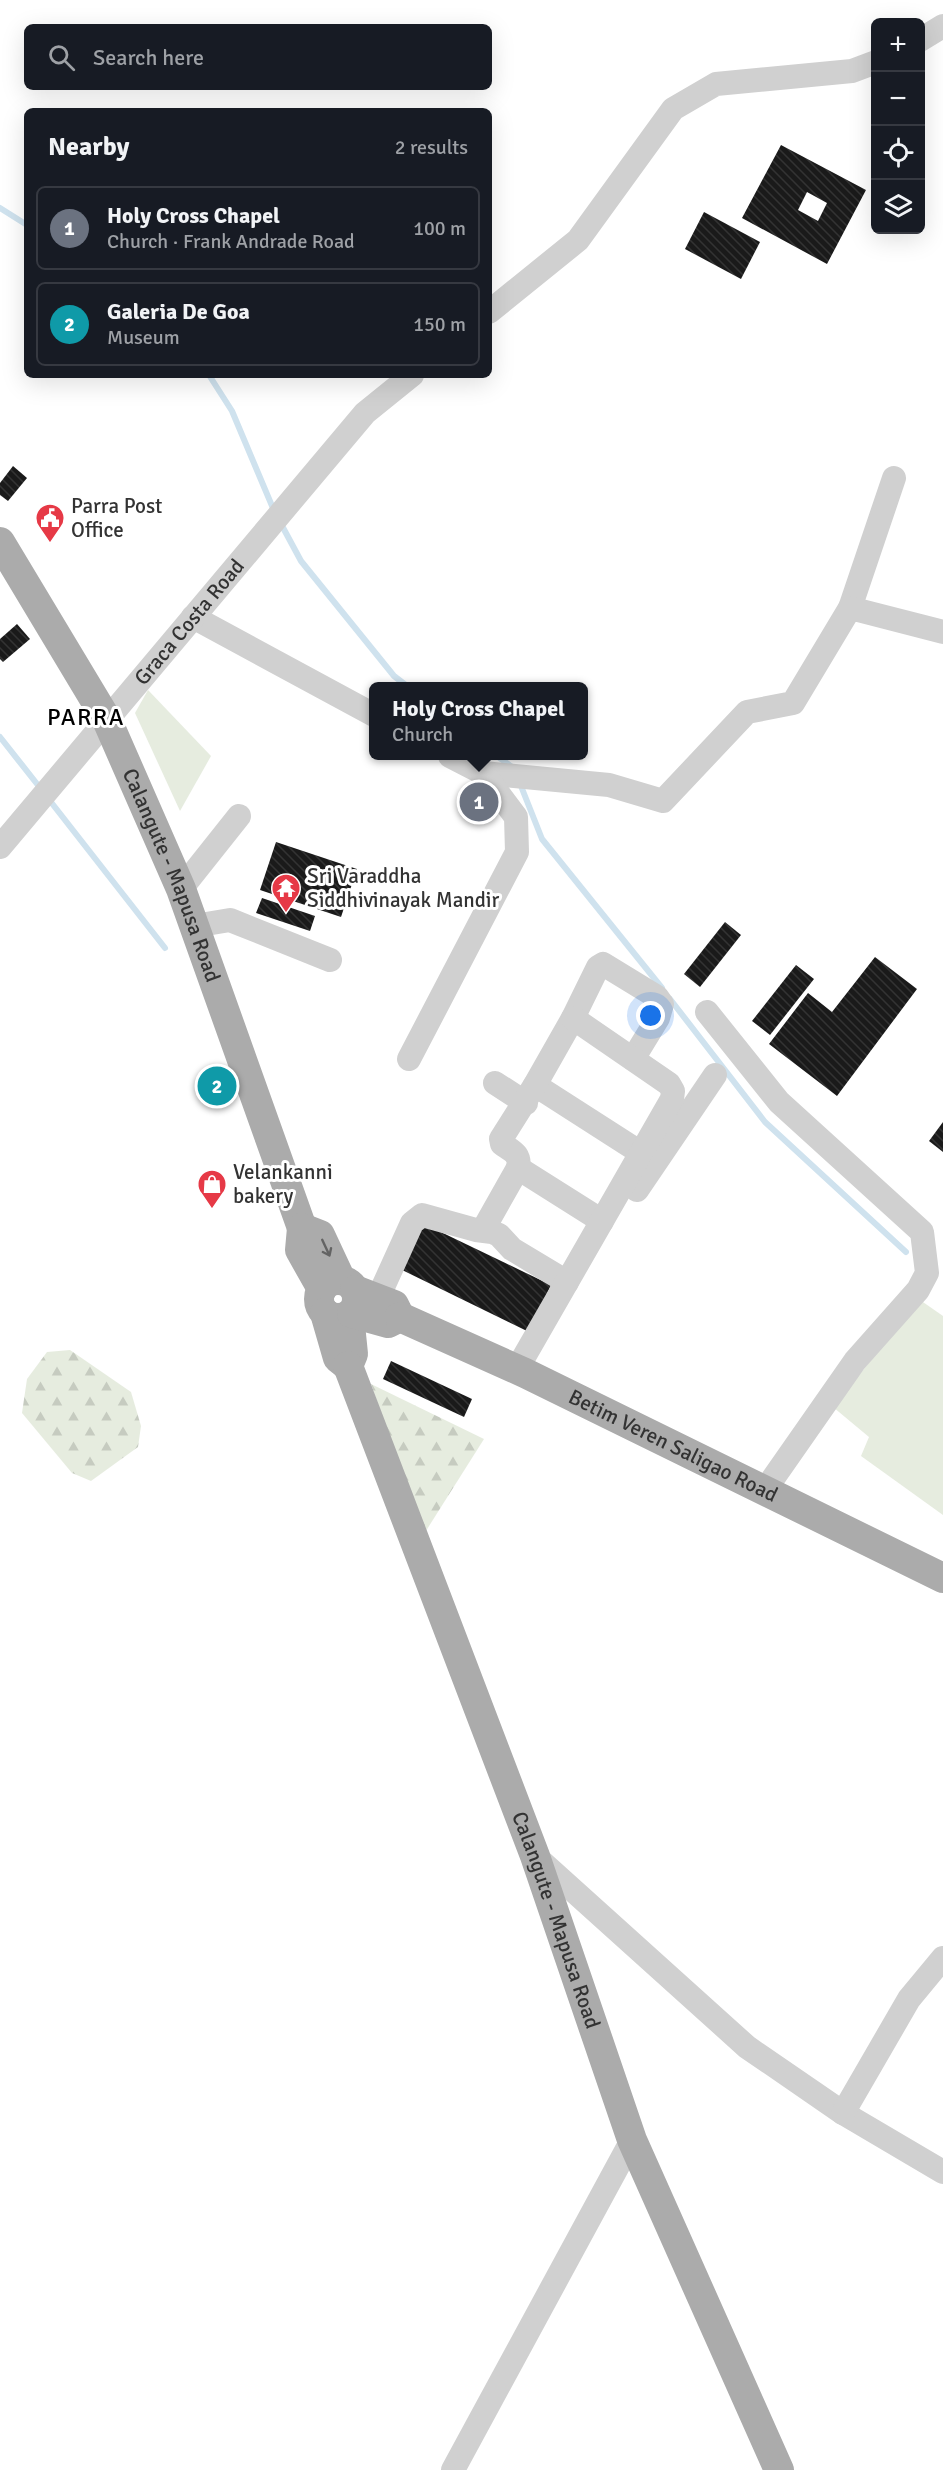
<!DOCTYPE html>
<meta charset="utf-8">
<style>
body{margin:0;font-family:Signika,sans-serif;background:#242831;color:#f1f3f6}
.controls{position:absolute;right:18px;top:18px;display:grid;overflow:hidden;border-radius:9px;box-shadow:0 6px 24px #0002}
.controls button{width:54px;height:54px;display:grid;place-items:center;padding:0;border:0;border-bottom:2px solid #363941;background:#171b24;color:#f1f3f6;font:30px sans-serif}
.you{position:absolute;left:651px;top:1016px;width:21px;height:21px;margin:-15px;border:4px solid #fff;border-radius:50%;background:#1a73e8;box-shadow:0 0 0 9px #1a73e833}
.badge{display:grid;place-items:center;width:39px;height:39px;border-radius:50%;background:#8c9099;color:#fff;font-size:20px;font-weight:700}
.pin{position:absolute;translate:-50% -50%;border:3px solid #fff;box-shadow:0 2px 6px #0006}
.popup{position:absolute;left:369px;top:682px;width:219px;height:78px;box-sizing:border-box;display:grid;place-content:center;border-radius:9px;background:#171b24;filter:drop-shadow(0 2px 4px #0005);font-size:20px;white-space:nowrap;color:#9ea1a6}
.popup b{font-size:22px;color:#f1f3f6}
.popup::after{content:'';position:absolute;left:50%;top:100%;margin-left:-12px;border:12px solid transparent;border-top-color:#171b24}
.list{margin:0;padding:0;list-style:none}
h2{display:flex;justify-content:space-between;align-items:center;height:78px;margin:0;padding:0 24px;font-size:26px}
h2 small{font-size:20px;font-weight:400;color:#9ea1a6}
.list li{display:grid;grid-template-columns:39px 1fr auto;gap:18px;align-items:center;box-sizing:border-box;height:84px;margin:0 12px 12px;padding:0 12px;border:2px solid #363941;border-radius:9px}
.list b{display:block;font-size:22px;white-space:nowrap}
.list p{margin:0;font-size:20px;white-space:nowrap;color:#9ea1a6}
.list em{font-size:20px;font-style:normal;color:#9ea1a6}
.icon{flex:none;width:33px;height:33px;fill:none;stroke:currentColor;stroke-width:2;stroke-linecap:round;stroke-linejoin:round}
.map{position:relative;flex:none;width:943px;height:2470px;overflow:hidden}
.search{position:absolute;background:#171b24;box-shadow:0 6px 24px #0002;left:24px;top:24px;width:468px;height:66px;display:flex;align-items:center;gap:15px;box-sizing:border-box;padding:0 21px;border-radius:9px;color:#9ea1a6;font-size:22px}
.panel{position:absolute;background:#171b24;box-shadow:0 6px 24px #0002;left:24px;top:108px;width:468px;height:270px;border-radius:9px}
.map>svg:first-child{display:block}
.green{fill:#e6ecdf}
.forest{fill:url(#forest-firs)}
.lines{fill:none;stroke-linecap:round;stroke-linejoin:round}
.stream{stroke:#cfe2ee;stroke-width:6}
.building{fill:url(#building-back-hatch);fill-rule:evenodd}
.minor{stroke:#d0d0d0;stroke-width:24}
.major{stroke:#ababab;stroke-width:30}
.oneway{stroke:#636363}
.labels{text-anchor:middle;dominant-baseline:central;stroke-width:6;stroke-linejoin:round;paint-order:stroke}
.poi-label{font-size:21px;fill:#333;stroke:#fff;text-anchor:start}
.street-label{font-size:21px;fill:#333;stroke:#fff}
.quarter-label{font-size:24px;letter-spacing:1.5px;fill:#000;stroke:#fff}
</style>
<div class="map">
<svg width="943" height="2470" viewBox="0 0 943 2470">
<defs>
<pattern id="forest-firs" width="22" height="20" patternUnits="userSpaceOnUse" patternTransform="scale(1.5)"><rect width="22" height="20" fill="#e6ecdf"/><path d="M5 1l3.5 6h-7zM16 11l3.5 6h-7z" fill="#c6cbc0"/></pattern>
<pattern id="building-back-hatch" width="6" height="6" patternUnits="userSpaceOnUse" patternTransform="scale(1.5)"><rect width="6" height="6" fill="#1a1a1a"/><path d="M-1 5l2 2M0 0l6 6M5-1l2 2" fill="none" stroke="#333"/></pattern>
</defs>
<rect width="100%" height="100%" fill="#fff"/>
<!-- green -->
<g class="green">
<polygon points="148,690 211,756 180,811 135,713"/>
<polygon points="920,1300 943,1316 943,1515 861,1456 869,1437 833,1407"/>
</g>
<!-- forest -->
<g class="forest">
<polygon points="70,1350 131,1392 141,1426 138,1447 91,1481 72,1473 22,1413 27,1379 47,1352"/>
<polygon points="371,1384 484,1439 424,1534"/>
</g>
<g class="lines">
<!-- stream -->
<g class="stream">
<polyline points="0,208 27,225"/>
<polyline points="209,375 232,411 275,513"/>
<polyline points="280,522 301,561 394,676 407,686"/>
<polyline points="0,737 41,789"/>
<polyline points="497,756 512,767"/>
<polyline points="519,781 542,839 662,988"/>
<polyline points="47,797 165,948"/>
<polyline points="670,999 765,1122 906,1252"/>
</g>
</g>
<!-- building -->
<g class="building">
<path d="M 781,145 L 866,190 L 827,264 L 742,218 ZM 807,192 L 827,203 L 818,221 L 798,210 Z"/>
<polygon points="704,212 760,242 741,279 685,249"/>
<polygon points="13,466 27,478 8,501 0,495 0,483"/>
<polygon points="17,624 30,639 3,662 0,659 0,639"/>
<polygon points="474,788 494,799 484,816 464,805"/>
<polygon points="276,842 357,869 341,917 260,890"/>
<polygon points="262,898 315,916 310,931 256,913"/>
<polygon points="725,922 741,935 700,987 684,974"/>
<polygon points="875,957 917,989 837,1096 769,1044 808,993 832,1012"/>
<polygon points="796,965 814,979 770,1035 752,1021"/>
<polygon points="943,1122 943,1152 929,1141"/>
<polygon points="420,1222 551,1285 529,1332 398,1268"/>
<polygon points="391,1361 472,1399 464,1417 383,1379"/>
</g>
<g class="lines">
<!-- minor -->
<g class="minor">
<polyline points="920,40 943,26"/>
<polyline points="489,312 578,240 673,109 716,84 852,71 876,62"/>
<polyline points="850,608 894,478"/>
<polyline points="193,617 374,715"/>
<polyline points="450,756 483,773 609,785 663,801 747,712 793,703 850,608 943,632"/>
<path id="s1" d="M 0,847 L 365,413 L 412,375"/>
<polyline points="181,889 239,816"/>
<polyline points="194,926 230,920 330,960"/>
<polyline points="707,1012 779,1102 922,1232 927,1273 918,1290 855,1361 765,1490"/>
<polyline points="409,1059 517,852 516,817 483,773"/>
<polyline points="495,1083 526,1103"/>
<polyline points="535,1085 641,1153"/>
<path d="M 518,1168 C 521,1154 512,1151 502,1144 L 501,1139 L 535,1085 L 573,1018 L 598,967 L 603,964 L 657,997 L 662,1004 L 658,1018 L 633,1059"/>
<polyline points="637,1190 715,1075"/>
<polyline points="483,1230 518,1168 602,1221"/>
<polyline points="378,1298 412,1223 422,1215 476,1230 492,1232 499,1235 512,1249 567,1282"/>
<polyline points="517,1369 672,1099 673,1091 669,1084 573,1018"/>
<polyline points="535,1856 747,2047 843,2113 943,2172"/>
<polyline points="843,2113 909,1999 943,1958"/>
<polyline points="453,2470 632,2140"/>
</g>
<!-- major -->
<g class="major">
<path id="s2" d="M 0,542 L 107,720 L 181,889 L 302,1228"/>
<circle cx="338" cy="1299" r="19"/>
<polyline points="322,1289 300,1250 302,1228 320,1235 341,1280"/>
<polyline points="325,1313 338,1358 348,1366 353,1354 349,1315"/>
<polyline points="352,1313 388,1323 400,1317 394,1305 355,1290"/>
<path id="s3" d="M 400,1317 L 525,1373 L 943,1578"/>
<path id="s4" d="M 348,1366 L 535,1856 L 632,2140 L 779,2470"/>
</g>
</g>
<!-- one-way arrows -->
<defs><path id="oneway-shaft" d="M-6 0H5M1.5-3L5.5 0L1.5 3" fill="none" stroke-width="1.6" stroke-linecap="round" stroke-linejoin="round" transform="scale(1.5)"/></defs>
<use class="oneway" href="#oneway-shaft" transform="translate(326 1248) rotate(65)"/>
<!-- icons -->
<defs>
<g id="civic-pin" transform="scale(1.5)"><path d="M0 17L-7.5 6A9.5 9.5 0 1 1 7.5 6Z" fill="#e63946" stroke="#fff"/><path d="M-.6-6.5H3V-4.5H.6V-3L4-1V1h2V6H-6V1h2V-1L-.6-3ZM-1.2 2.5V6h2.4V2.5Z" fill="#fff"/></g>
<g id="temple-pin" transform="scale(1.5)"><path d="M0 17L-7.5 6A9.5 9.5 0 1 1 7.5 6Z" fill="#e63946" stroke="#fff"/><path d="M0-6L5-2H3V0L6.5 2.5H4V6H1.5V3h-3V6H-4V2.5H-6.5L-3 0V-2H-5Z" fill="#fff"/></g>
<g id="shop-pin" transform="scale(1.5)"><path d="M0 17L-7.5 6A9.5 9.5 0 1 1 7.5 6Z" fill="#e63946" stroke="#fff"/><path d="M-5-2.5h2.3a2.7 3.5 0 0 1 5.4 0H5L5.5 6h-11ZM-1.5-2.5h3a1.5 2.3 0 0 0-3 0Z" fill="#fff"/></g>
</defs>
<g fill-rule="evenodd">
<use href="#civic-pin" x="50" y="518"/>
<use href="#temple-pin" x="286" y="888"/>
<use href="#shop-pin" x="212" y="1184"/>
</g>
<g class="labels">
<!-- poi labels -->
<g class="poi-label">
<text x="71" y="506">Parra Post<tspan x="71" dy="24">Office</tspan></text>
<text x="307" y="876">Sri Varaddha<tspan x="307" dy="24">Siddhivinayak Mandir</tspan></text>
<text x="233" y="1172">Velankanni<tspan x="233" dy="24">bakery</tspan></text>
</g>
<!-- street labels -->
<g class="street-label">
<text stroke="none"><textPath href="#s1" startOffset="294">Graca Costa Road</textPath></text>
<text stroke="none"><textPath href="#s2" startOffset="376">Calangute - Mapusa Road</textPath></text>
<text stroke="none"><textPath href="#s3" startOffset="302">Betim Veren Saligao Road</textPath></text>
<text stroke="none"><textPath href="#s4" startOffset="592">Calangute - Mapusa Road</textPath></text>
</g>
<!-- quarter labels -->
<g class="quarter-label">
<text x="86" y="717">PARRA</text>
</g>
</g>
</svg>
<div class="controls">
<button>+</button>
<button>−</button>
<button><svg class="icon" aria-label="locate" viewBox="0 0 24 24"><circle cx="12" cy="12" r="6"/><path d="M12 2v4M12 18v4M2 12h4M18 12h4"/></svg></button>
<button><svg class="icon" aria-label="layers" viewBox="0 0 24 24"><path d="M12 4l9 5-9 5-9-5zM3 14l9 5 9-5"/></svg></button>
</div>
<div class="you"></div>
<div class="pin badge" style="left:479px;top:802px;background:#6b7280">1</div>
<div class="popup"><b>Holy Cross Chapel</b>Church</div>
<div class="pin badge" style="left:217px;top:1086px;background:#0f9aa8">2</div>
<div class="search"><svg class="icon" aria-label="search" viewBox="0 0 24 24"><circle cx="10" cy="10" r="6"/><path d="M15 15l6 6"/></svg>Search here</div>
<section class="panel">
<h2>Nearby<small>2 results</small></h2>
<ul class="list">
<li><span class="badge" style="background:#6b7280">1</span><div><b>Holy Cross Chapel</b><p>Church · Frank Andrade Road</p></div><em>100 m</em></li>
<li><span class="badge" style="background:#0f9aa8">2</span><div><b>Galeria De Goa</b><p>Museum</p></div><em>150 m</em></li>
</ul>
</section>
</div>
